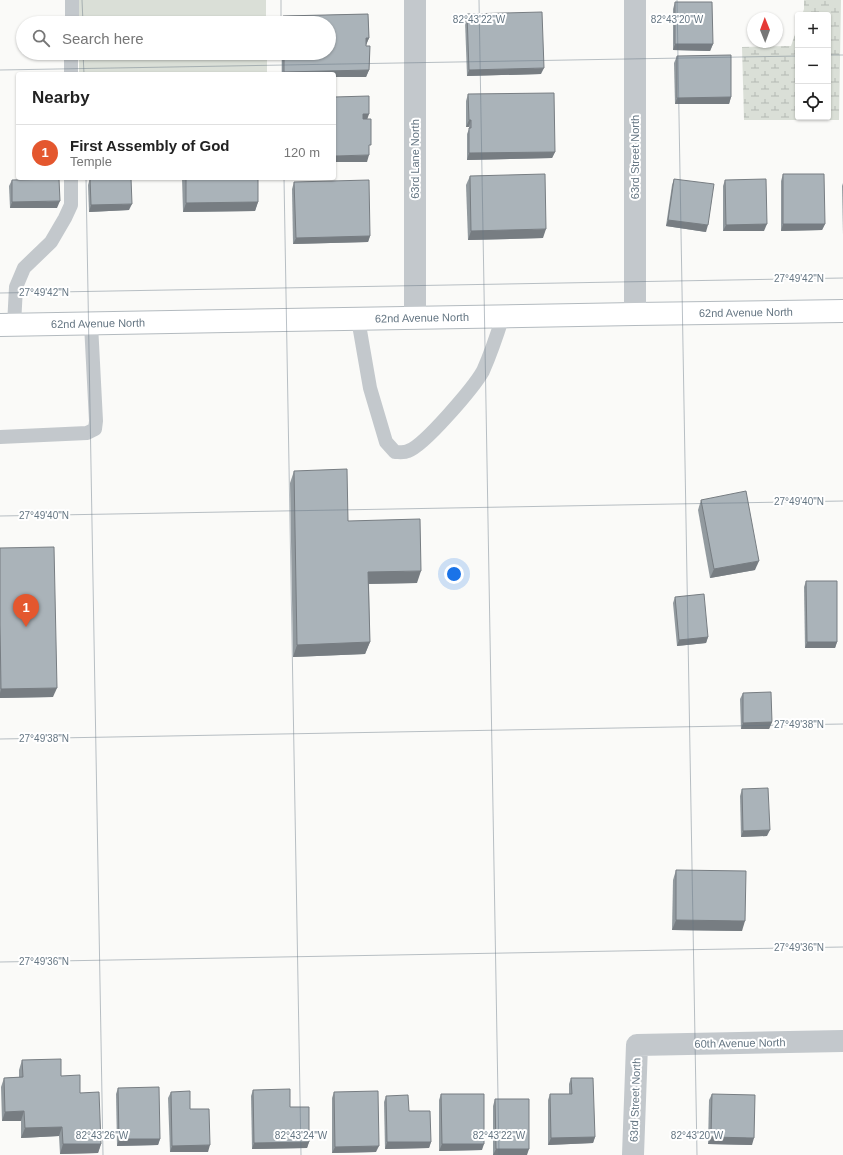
<!DOCTYPE html>
<meta charset="utf-8">
<style>
body{margin:0;font-family:Helvetica,sans-serif;background:#f6f6f6;color:#222}
.controls{position:absolute;right:12px;top:12px;display:grid;overflow:hidden;border-radius:4px;box-shadow:0 1px 3px #0004}
.controls button{width:36px;height:36px;display:grid;place-items:center;padding:0;border:0;border-bottom:1px solid #e0e0e0;background:#fff;color:#222;font:20px sans-serif}
.compass{position:absolute;left:747px;top:12px;width:36px;height:36px;border-radius:50%;background:#fff;box-shadow:0 1px 3px #0004;rotate:359deg}
.you{position:absolute;left:454px;top:574px;width:14px;height:14px;margin:-10px;border:3px solid #fff;border-radius:50%;background:#1a73e8;box-shadow:0 0 0 6px #1a73e833}
.badge{display:grid;place-items:center;width:26px;height:26px;border-radius:50%;background:#e4572e;color:#fff;font-size:13px;font-weight:700}
.pin{position:absolute;translate:-50% -33px;filter:drop-shadow(0 1px 2px #0008)}
.pin::after{content:'';position:absolute;top:21px;width:14px;height:12px;background:inherit;clip-path:polygon(0 0,100% 0,50% 100%)}
.list{margin:0;padding:0;list-style:none}
h2{display:flex;justify-content:space-between;align-items:center;height:52px;margin:0;padding:0 16px;font-size:17px}
h2 small{font-size:13px;font-weight:400;color:#767676}
.list li{display:grid;grid-template-columns:26px 1fr auto;gap:12px;align-items:center;box-sizing:border-box;height:56px;padding:0 16px;border-top:1px solid #e0e0e0}
.list b{display:block;font-size:15px;white-space:nowrap}
.list p{margin:0;font-size:13px;white-space:nowrap;color:#767676}
.list em{font-size:13px;font-style:normal;color:#767676}
.icon{flex:none;width:22px;height:22px;fill:none;stroke:currentColor;stroke-width:2;stroke-linecap:round;stroke-linejoin:round}
.map{position:relative;flex:none;width:843px;height:1155px;overflow:hidden}
.search{position:absolute;background:#fff;box-shadow:0 1px 3px #0004;left:16px;top:16px;width:320px;height:44px;display:flex;align-items:center;gap:10px;box-sizing:border-box;padding:0 14px;border-radius:22px;color:#767676;font-size:15px}
.panel{position:absolute;background:#fff;box-shadow:0 1px 3px #0004;left:16px;top:72px;width:320px;height:108px;border-radius:4px}
.map>svg:first-child{display:block}
.wetland{fill:url(#wetland-marsh)}
.pitch{fill:#dadfd7}
.lines{fill:none;stroke-linecap:round;stroke-linejoin:round}
.secondary-casing{stroke:#b3babf;stroke-width:24}
.lane{stroke:#c3c8cc;stroke-width:14}
.street{stroke:#c3c8cc;stroke-width:22}
.secondary{stroke:#fff;stroke-width:22}
.wall{fill:#929a9f}
.shaded-wall{fill:#777d82}
.building{fill:#aab3b9;stroke:#777d82}
.ticks{fill:none;stroke:#657683;stroke-width:1;stroke-opacity:0.45}
.labels{text-anchor:middle;dominant-baseline:central;stroke-width:4;stroke-linejoin:round;paint-order:stroke}
.street-label{font-size:11px;fill:#657683;stroke:#fff}
.ticks-label{font-size:10px;text-anchor:middle;fill:#657683;stroke:#fff;stroke-width:4;stroke-linejoin:round;paint-order:stroke}
</style>
<div class="map">
<svg width="843" height="1155" viewBox="0 0 843 1155">
<defs>
<pattern id="wetland-marsh" width="20" height="14" patternUnits="userSpaceOnUse"><rect width="20" height="14" fill="#dadfd7"/><path d="M1 5h8M5 5V1M11 12h8M15 12V8" fill="none" stroke="#b4b9b4"/></pattern>
</defs>
<rect width="100%" height="100%" fill="#fafaf8"/>
<!-- wetland -->
<polygon class="wetland" points="804,0 841,0 839,120 744,120 742,47 791,46 798,25 798,117 828,117 828,15 802,15 804,9"/>
<!-- pitch -->
<g class="pitch">
<rect x="79" y="0" width="187" height="23"/>
<rect x="79" y="53" width="188" height="21"/>
</g>
<g class="lines">
<!-- secondary casing -->
<g class="secondary-casing">
<g id="secondary">
<path id="s1" d="M 0,325 L 635,314 L 843,311"/>
</g>
</g>
<!-- lane -->
<g class="lane">
<polyline points="72,23 72,0"/>
<polyline points="71,74 71,53"/>
<path d="M 358,319 L 370,388 L 386,442 L 395,452 C 399,452 404,453 408,451 C 424,446 474,387 483,371 C 491,353 497,335 503,316"/>
<polyline points="14,325 16,287 24,268 51,242 65,218 71,205 71,178"/>
<polyline points="0,437 87,433 95,429 96,421 91,324"/>
</g>
<!-- street -->
<g class="street">
<polyline points="415,0 415,318"/>
<polyline points="635,314 635,0"/>
<polyline points="633,1155 637,1045 843,1041"/>
</g>
<!-- secondary -->
<use href="#secondary" class="secondary"/>
</g>
<!-- wall -->
<g class="wall">
<polygon points="675,2 713,44 710,51 673,50 673,9"/>
<polygon points="368,14 369,38 366,45 366,46 370,46 369,70 366,77 334,77 334,74 282,74 282,53 329,53 329,23 281,23 283,16"/>
<polygon points="467,14 541,74 467,76 465,21"/>
<polygon points="677,56 731,97 729,104 675,104 674,63"/>
<polygon points="468,94 555,152 552,158 467,160 467,134 469,129 469,127 466,127 466,101"/>
<polygon points="783,174 825,224 822,230 781,231 781,181"/>
<polygon points="470,176 543,238 468,240 466,185"/>
<polygon points="90,178 129,210 89,212 88,185"/>
<polygon points="182,178 258,178 258,202 255,211 183,212"/>
<polygon points="674,179 706,232 666,226 672,185"/>
<polygon points="12,180 57,208 10,208 9,186"/>
<polygon points="725,180 764,231 723,231 723,186"/>
<polygon points="294,182 370,236 368,242 293,244 292,189"/>
<polygon points="843,183 843,235 842,186"/>
<polygon points="294,471 348,521 417,583 369,584 370,642 365,654 293,657 290,483"/>
<polygon points="701,500 755,570 710,578 698,510"/>
<polygon points="0,548 53,697 0,698"/>
<polygon points="806,581 837,642 835,648 805,648 804,587"/>
<polygon points="675,597 708,637 706,643 677,646 673,603"/>
<polygon points="743,693 772,722 769,729 741,729 740,699"/>
<polygon points="742,789 767,836 741,837 740,796"/>
<polygon points="676,870 742,931 672,930 673,880"/>
<polygon points="22,1060 61,1076 80,1093 101,1144 98,1153 60,1154 59,1136 21,1138 21,1121 2,1121 1,1087 4,1078 19,1077 19,1070"/>
<polygon points="571,1078 595,1137 593,1143 548,1145 548,1100 550,1094 569,1094 569,1084"/>
<polygon points="118,1088 160,1139 158,1145 117,1146 116,1094"/>
<polygon points="253,1090 290,1107 309,1142 307,1148 252,1149 251,1096"/>
<polygon points="171,1092 190,1109 208,1152 170,1152 168,1098"/>
<polygon points="334,1092 376,1152 332,1153 332,1098"/>
<polygon points="441,1094 482,1150 439,1151 439,1100"/>
<polygon points="712,1094 752,1145 708,1144 709,1100"/>
<polygon points="386,1096 409,1111 431,1142 429,1148 385,1149 384,1102"/>
<polygon points="495,1099 527,1155 493,1155 493,1106"/>
</g>
<!-- shaded-wall -->
<g class="shaded-wall">
<polygon points="366,38 369,38 366,45 364,45"/>
<polygon points="675,44 713,44 710,51 673,50"/>
<polygon points="544,68 541,74 467,76 469,70"/>
<polygon points="369,70 366,77 334,77 334,74 284,74 284,72"/>
<polygon points="731,97 729,104 675,104 677,98"/>
<polygon points="363,114 369,114 367,120 361,120"/>
<polygon points="469,120 471,120 469,127 466,127"/>
<polygon points="555,152 552,158 467,160 469,153"/>
<polygon points="369,155 367,162 334,162 334,156"/>
<polygon points="60,201 57,208 10,208 12,202"/>
<polygon points="258,202 255,211 183,212 186,203"/>
<polygon points="132,204 129,210 89,212 91,205"/>
<polygon points="668,220 708,225 706,232 666,226"/>
<polygon points="767,224 764,231 723,231 726,225"/>
<polygon points="783,224 825,224 822,230 781,231"/>
<polygon points="546,229 543,238 468,240 471,231"/>
<polygon points="370,236 368,242 293,244 296,238"/>
<polygon points="759,561 755,570 710,578 714,569"/>
<polygon points="421,571 417,583 364,584 368,572"/>
<polygon points="708,637 706,643 677,646 679,640"/>
<polygon points="370,642 365,654 293,657 297,645"/>
<polygon points="807,642 837,642 835,648 805,648"/>
<polygon points="57,688 53,697 0,698 0,693 1,689"/>
<polygon points="772,722 769,729 741,729 743,723"/>
<polygon points="770,830 767,836 741,837 743,831"/>
<polygon points="676,920 745,921 742,931 672,930"/>
<polygon points="24,1111 21,1121 2,1121 5,1112"/>
<polygon points="62,1127 59,1136 21,1138 25,1128"/>
<polygon points="595,1137 593,1143 548,1145 551,1138"/>
<polygon points="711,1137 754,1138 752,1145 708,1144"/>
<polygon points="119,1139 160,1139 158,1145 117,1146"/>
<polygon points="309,1142 307,1148 252,1149 254,1143"/>
<polygon points="387,1142 431,1142 429,1148 385,1149"/>
<polygon points="63,1144 101,1144 98,1153 60,1154"/>
<polygon points="442,1144 484,1144 482,1150 439,1151"/>
<polygon points="210,1145 208,1152 170,1152 172,1146"/>
<polygon points="379,1146 376,1152 332,1153 335,1147"/>
<polygon points="496,1149 529,1149 527,1155 493,1155"/>
</g>
<!-- building -->
<g class="building">
<polygon points="675,2 712,2 713,44 675,44"/>
<polygon points="542,12 544,68 469,70 467,14"/>
<polygon points="368,14 369,38 366,38 366,46 370,46 369,70 284,72 284,53 329,53 329,23 283,23 283,16"/>
<polygon points="731,55 731,97 677,98 677,56"/>
<polygon points="554,93 555,152 469,153 469,128 471,128 471,120 469,120 468,94"/>
<polygon points="369,96 369,114 363,114 363,119 371,119 371,145 369,145 369,155 334,156 334,97"/>
<polygon points="545,174 546,229 471,231 470,176"/>
<polygon points="783,174 824,174 825,224 783,224"/>
<polygon points="90,178 131,178 132,204 91,205"/>
<polygon points="186,178 258,178 258,202 186,203"/>
<polygon points="59,179 60,201 12,202 12,180"/>
<polygon points="674,179 714,184 708,225 668,220"/>
<polygon points="766,179 767,224 726,225 725,180"/>
<polygon points="369,180 370,236 296,238 294,182"/>
<polygon points="347,469 348,521 420,519 421,571 368,572 370,642 297,645 294,471"/>
<polygon points="746,491 759,561 714,569 701,500"/>
<polygon points="54,547 57,688 1,689 0,624 0,548"/>
<polygon points="806,581 837,581 837,642 807,642"/>
<polygon points="704,594 708,637 679,640 675,597"/>
<polygon points="771,692 772,722 743,723 743,693"/>
<polygon points="768,788 770,830 743,831 742,789"/>
<polygon points="676,870 746,871 745,921 676,920"/>
<polygon points="61,1059 61,1076 80,1075 80,1093 99,1092 101,1144 63,1144 62,1127 25,1128 24,1111 5,1112 4,1078 23,1077 22,1060"/>
<polygon points="571,1078 593,1078 595,1137 551,1138 550,1094 572,1094"/>
<polygon points="159,1087 160,1139 119,1139 118,1088"/>
<polygon points="290,1089 290,1107 309,1107 309,1142 254,1143 253,1090"/>
<polygon points="190,1091 190,1109 209,1109 210,1145 172,1146 171,1092"/>
<polygon points="378,1091 379,1146 335,1147 334,1092"/>
<polygon points="441,1094 484,1094 484,1144 442,1144"/>
<polygon points="712,1094 755,1095 754,1138 711,1137"/>
<polygon points="408,1095 409,1111 430,1111 431,1142 387,1142 386,1096"/>
<polygon points="495,1099 529,1099 529,1149 496,1149"/>
</g>
<!-- ticks -->
<path class="ticks" d="M 82,0 L 83,23M 281,0 L 281,23M 479,0 L 499,1155M 677,0 L 697,1155M 83,53 L 84,74M 282,53 L 282,74M 828,55 L 843,55M 0,70 L 798,56M 86,178 L 103,1155M 284,178 L 301,1155M 0,293 L 843,278M 0,516 L 843,501M 0,739 L 843,724M 0,962 L 843,947"/>
<g class="labels">
<!-- street labels -->
<g class="street-label">
<text transform="translate(635 157) rotate(-90)">63rd Street North</text>
<text transform="translate(415 159) rotate(-90)">63rd Lane North</text>
<text stroke="none"><textPath href="#s1" startOffset="746">62nd Avenue North</textPath></text>
<text stroke="none"><textPath href="#s1" startOffset="422">62nd Avenue North</textPath></text>
<text stroke="none"><textPath href="#s1" startOffset="98">62nd Avenue North</textPath></text>
<text transform="translate(740 1043) rotate(-1)">60th Avenue North</text>
<text transform="translate(635 1100) rotate(-88)">63rd Street North</text>
</g>
</g>
<g class="ticks-label">
<text x="479" y="23">82°43'22"W</text>
<text x="677" y="23">82°43'20"W</text>
<text x="799" y="282">27°49'42"N</text>
<text x="44" y="296">27°49'42"N</text>
<text x="799" y="505">27°49'40"N</text>
<text x="44" y="519">27°49'40"N</text>
<text x="799" y="728">27°49'38"N</text>
<text x="44" y="742">27°49'38"N</text>
<text x="799" y="951">27°49'36"N</text>
<text x="44" y="965">27°49'36"N</text>
<text x="102" y="1139">82°43'26"W</text>
<text x="301" y="1139">82°43'24"W</text>
<text x="499" y="1139">82°43'22"W</text>
<text x="697" y="1139">82°43'20"W</text>
</g>
</svg>
<div class="controls">
<button>+</button>
<button>−</button>
<button><svg class="icon" aria-label="locate" viewBox="0 0 24 24"><circle cx="12" cy="12" r="6"/><path d="M12 2v4M12 18v4M2 12h4M18 12h4"/></svg></button>
</div>
<svg class="compass" viewBox="-18 -18 36 36"><path d="M0-13l5 13h-10z" fill="#e53935"/><path d="M0 13l5-13h-10z" fill="#767676"/></svg>
<div class="you"></div>
<div class="pin badge" style="left:26px;top:627px">1</div>
<div class="search"><svg class="icon" aria-label="search" viewBox="0 0 24 24"><circle cx="10" cy="10" r="6"/><path d="M15 15l6 6"/></svg>Search here</div>
<section class="panel">
<h2>Nearby<small></small></h2>
<ul class="list">
<li><span class="badge">1</span><div><b>First Assembly of God</b><p>Temple</p></div><em>120 m</em></li>
</ul>
</section>
</div>
